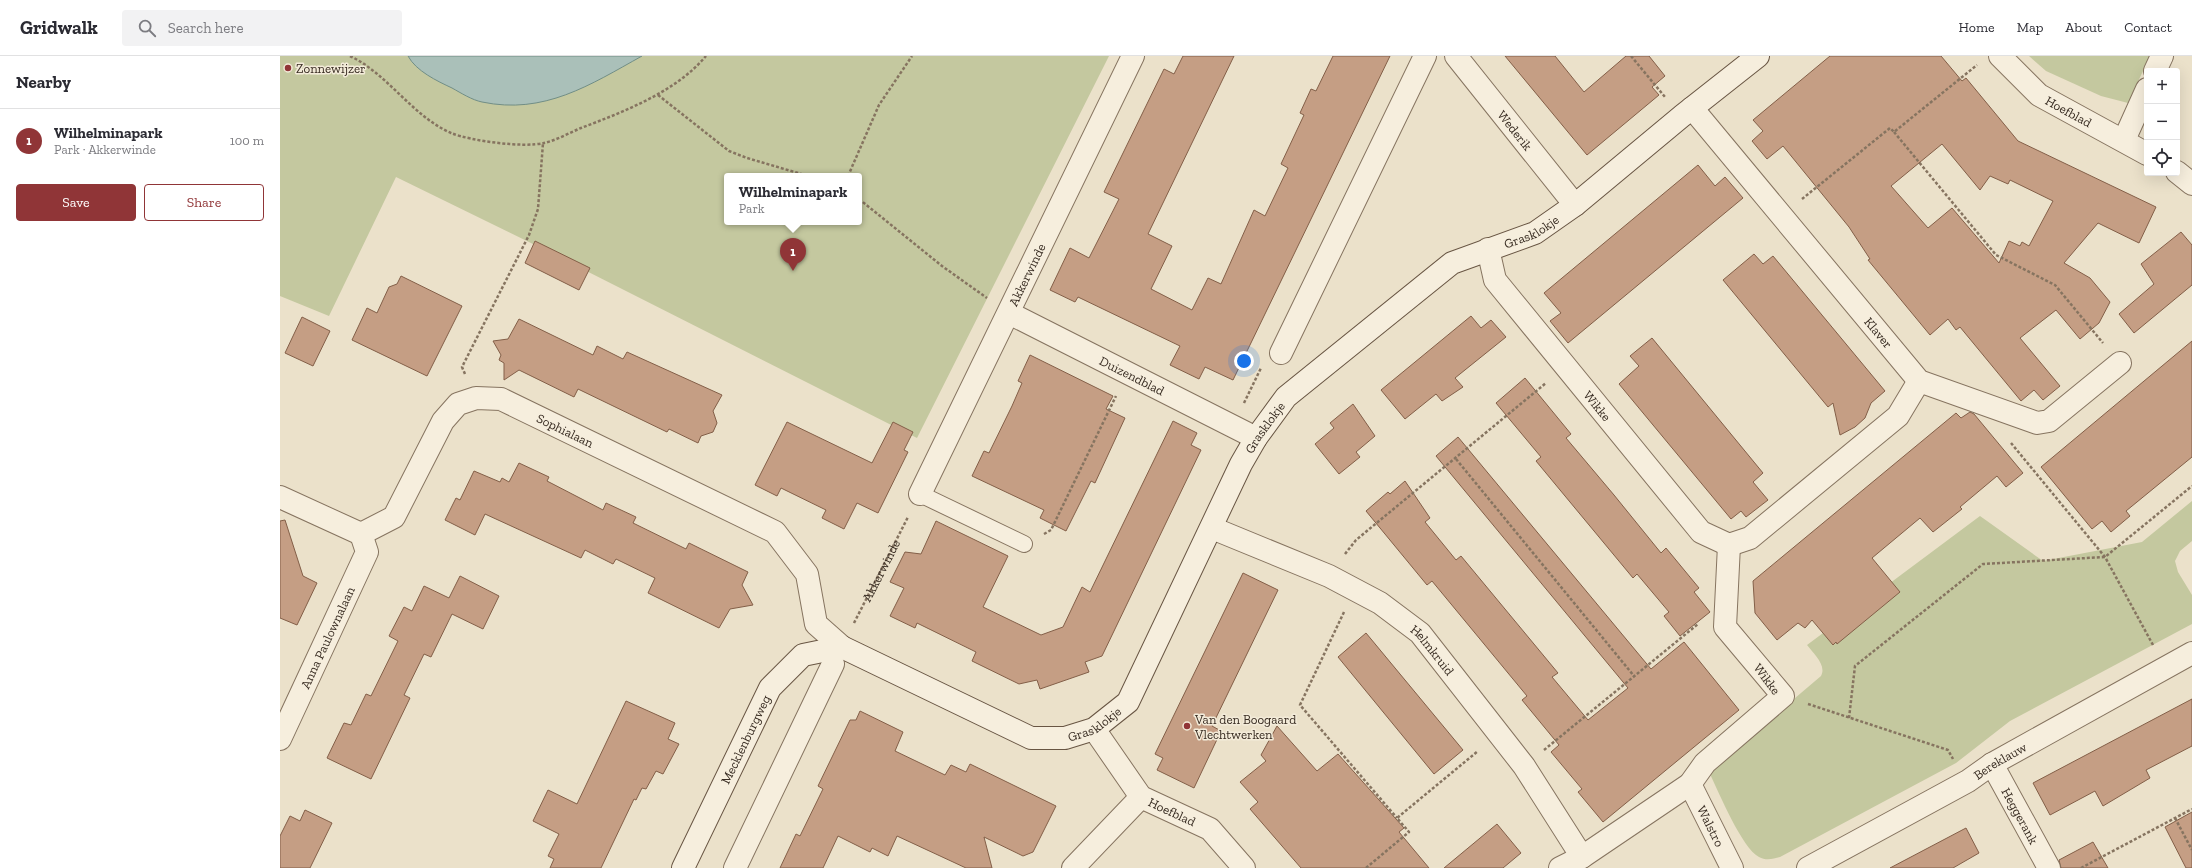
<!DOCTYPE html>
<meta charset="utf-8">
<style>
body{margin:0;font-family:"Zilla Slab",serif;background:#f2f2f3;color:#2b2b33}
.controls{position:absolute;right:12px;top:12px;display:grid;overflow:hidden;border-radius:4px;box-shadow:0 4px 16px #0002}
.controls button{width:36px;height:36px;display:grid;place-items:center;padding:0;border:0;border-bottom:1px solid #e1e1e2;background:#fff;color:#2b2b33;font:20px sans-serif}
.you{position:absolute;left:964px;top:305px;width:14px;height:14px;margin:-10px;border:3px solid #fff;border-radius:50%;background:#1a73e8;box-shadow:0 0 0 6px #1a73e833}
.badge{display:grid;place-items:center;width:26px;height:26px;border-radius:50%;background:#903537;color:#fff;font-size:13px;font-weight:700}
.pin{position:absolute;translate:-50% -33px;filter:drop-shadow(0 1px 2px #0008)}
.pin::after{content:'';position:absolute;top:21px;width:14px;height:12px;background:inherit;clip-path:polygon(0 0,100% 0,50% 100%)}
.popup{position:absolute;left:444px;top:117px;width:138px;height:52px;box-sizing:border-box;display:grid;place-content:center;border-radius:4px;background:#fff;filter:drop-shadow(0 1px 3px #0005);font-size:13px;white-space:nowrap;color:#7c7c81}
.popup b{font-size:15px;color:#2b2b33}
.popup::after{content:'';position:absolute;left:50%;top:100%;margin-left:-8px;border:8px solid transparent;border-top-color:#fff}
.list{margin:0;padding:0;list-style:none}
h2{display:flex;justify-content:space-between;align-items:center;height:52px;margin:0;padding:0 16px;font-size:17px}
h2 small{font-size:13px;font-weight:400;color:#7c7c81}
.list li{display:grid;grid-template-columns:26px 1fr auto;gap:12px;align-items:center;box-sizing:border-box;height:64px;padding:0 16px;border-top:1px solid #e1e1e2}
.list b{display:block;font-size:15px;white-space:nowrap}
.list p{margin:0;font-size:13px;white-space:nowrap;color:#7c7c81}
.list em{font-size:13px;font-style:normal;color:#7c7c81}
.actions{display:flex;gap:8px;padding:12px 16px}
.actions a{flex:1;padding:9px 0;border:1px solid #903537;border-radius:4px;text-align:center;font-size:14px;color:#903537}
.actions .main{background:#903537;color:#fff}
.icon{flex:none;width:22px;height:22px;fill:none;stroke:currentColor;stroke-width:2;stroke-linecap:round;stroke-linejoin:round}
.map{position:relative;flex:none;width:1912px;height:812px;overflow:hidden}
header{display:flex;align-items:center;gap:24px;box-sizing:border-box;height:56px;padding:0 20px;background:#fff;border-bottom:1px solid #e1e1e2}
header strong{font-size:19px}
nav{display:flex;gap:22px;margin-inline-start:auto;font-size:14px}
.search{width:280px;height:36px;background:#f2f2f3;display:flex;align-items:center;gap:10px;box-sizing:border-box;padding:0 14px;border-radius:4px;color:#7c7c81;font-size:15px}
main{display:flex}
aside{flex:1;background:#fff}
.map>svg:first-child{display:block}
.green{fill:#c4c89f;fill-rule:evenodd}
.water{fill:#aac0b9;stroke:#718e86}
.building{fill:#c59e84;stroke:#835f48;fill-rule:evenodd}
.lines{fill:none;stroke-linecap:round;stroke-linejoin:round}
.lane-casing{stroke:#867460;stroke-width:18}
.street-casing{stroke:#867460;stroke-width:24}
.secondary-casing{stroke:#685543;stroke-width:24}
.path{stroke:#867460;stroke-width:2.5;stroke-dasharray:3 2;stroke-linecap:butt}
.lane{stroke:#f6eedd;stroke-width:16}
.street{stroke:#f6eedd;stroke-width:22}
.secondary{stroke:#f6eedd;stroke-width:22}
.poi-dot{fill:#903537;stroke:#f3ebd9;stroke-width:1.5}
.labels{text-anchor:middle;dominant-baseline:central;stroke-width:3;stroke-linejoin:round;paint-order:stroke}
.poi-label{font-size:13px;fill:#382c22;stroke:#f3ebd9;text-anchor:start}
.street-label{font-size:13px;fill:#382c22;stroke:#f3ebd9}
</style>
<header>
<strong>Gridwalk</strong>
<div class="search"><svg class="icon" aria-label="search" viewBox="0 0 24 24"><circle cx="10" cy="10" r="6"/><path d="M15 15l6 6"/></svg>Search here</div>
<nav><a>Home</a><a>Map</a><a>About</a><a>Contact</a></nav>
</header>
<main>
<aside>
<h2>Nearby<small></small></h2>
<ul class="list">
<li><span class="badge">1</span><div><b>Wilhelminapark</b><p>Park · Akkerwinde</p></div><em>100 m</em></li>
</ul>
<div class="actions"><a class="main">Save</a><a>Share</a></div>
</aside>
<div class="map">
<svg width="1912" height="812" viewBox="0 0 1912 812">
<rect width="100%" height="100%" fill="#ebe1ca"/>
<!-- green -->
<g class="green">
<path d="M 0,0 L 829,0 L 637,382 L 255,189 L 116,121 L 49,260 L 0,240 ZM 447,120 L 579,120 L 579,166 L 447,166 Z"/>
<polygon points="1749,0 1870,0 1848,47 1821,40 1766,15"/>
<path d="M 1912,445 L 1912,485 L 1900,495 L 1895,505 L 1898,516 L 1912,539 L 1912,568 L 1730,665 L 1676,707 L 1500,801 C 1493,803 1486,805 1479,801 C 1462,792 1439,737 1430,718 L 1437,708 L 1541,620 C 1547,609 1533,597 1527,589 L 1700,460 L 1763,505 L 1862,486 Z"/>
</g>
<!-- water -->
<path class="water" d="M 128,0 L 362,0 C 310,29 264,59 202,46 C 192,44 181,37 172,32 C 157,25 136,15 128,0 Z"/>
<!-- building -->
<g class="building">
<polygon points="903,0 954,0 868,178 892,190 871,233 912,254 928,222 941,228 974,154 985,160 1008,112 1001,108 1024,59 1020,57 1031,33 1036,35 1053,0 1110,0 953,324 925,311 919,323 890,309 900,290 798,241 795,246 770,234 790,192 809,202 839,143 824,136 884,13 894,18"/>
<polygon points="1225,0 1275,0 1304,36 1346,0 1369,0 1385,20 1372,31 1379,39 1307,99"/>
<path d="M 1550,0 L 1661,0 L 1682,25 L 1686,22 L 1738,85 L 1876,151 L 1859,187 L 1818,167 L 1784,207 L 1810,222 L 1830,246 L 1819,267 L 1800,283 L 1776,254 L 1740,282 L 1780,330 L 1763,344 L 1754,334 L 1741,345 L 1680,271 L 1676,274 L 1668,263 L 1650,279 L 1588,204 L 1590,203 L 1569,171 L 1503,90 L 1487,103 L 1472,85 L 1483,75 L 1473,64 ZM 1662,88 L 1700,134 L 1710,120 L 1728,128 L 1730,124 L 1773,145 L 1749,190 L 1742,186 L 1740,190 L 1729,185 L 1719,207 L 1672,152 L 1648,172 L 1611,130 Z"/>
<polygon points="1418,109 1435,130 1445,121 1463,142 1288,287 1270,265 1281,257 1264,237"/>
<polygon points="1901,176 1912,189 1912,229 1854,277 1839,258 1874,228 1861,208"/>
<polygon points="255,185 310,212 299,234 245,207"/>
<polygon points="1474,198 1483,208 1493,200 1605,335 1591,347 1585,362 1575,371 1560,379 1553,347 1548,351 1443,224"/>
<polygon points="121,220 182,250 147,320 72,284 87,252 97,257 109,231 117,228"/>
<polygon points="1191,260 1201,272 1211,264 1226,281 1175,322 1183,331 1162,345 1156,338 1125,363 1101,334"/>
<polygon points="22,261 50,275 33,310 5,297"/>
<polygon points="239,263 313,299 317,290 343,303 347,296 442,339 433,355 437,367 433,376 421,380 418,387 389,373 387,376 298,333 294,341 239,314 224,324 224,307 219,304 221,299 213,285 228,283"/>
<polygon points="1372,282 1483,417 1473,426 1488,444 1466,461 1461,455 1451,463 1339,328 1359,310 1350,300"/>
<polygon points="1912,285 1912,401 1846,455 1850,460 1831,476 1822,465 1812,473 1761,411"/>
<polygon points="750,299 833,340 826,353 845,362 815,427 811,425 786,475 760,462 764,454 692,420 704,395 709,397 732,350 742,327 738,325"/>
<polygon points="1245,322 1291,378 1286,382 1334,439 1381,497 1386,492 1419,532 1414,536 1430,556 1400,580 1384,560 1389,556 1357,518 1353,522 1256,405 1261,401 1216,347"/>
<polygon points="1073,348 1095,380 1076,396 1080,401 1059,418 1035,388 1054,372 1050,367"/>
<polygon points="1690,356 1694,358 1743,417 1726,431 1717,420 1680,451 1682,453 1653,476 1640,462 1592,502 1620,536 1557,588 1556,586 1553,589 1532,564 1525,572 1518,567 1497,584 1475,557 1473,525 1676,357 1681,362"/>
<polygon points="893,365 917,377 911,389 921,394 822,600 805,606 809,616 760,633 757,624 739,628 692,605 696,596 637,567 635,572 610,560 624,532 610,526 625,496 641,498 656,465 728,500 703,551 761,579 783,571 802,531 810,536"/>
<polygon points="507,366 592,407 613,366 633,376 624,394 628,396 598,457 577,447 564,473 542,462 546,454 501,432 497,440 475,429"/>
<polygon points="1178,381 1371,613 1404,586 1459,654 1323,766 1298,736 1302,733 1271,696 1279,689 1242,644 1247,640 1152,525 1147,529 1086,455 1108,436 1110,438 1125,425 1150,462 1145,466 1176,504 1181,500 1278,617 1272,621 1308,664 1348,632 1156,400"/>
<polygon points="239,407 269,421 267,425 323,454 326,447 356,461 353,467 406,493 409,487 468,516 462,529 473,549 450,553 439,572 368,537 375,522 336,503 333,508 305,494 301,502 205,458 195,479 165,464 176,442 180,444 194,415 220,426 222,422 229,426"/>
<polygon points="5,464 23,520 37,527 17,569 0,562 0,465"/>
<polygon points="963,517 998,534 932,670 941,675 914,732 877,714 883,702 875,698"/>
<polygon points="180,520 219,540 203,573 172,558 151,601 144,598 124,639 130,642 91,723 47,702 64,667 71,669 86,638 91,640 118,585 109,580 124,551 132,555 144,530 169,542"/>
<polygon points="1086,577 1183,694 1154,718 1058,601"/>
<polygon points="1912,643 1912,690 1866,714 1870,722 1823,750 1815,735 1770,759 1753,727"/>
<polygon points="346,645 395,667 388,683 399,688 383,718 376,715 366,733 362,732 356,744 354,743 321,812 270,812 274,803 268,800 279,778 253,765 268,734 297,748"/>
<polygon points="580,655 623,676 615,695 665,719 671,709 686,716 690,708 776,750 753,796 743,800 704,781 712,812 686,812 617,780 608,800 592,792 590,796 558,780 543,812 500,812 516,778 520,780 543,733 538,730 570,664 576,664"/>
<polygon points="997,670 1037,715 1058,698 1124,772 1119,776 1149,812 1021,812 970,753 978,746 960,726 986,705 981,699"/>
<polygon points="25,754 52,767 30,812 0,812 0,780 10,760 20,765"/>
<polygon points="1912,756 1912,812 1906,812 1885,771"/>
<polygon points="1217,768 1241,797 1223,812 1164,812"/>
<polygon points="1686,772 1699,797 1673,812 1610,812"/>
<polygon points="1813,786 1828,812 1781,812 1779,804"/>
</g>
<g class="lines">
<!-- lane casing -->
<g class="lane-casing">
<polyline id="lane" points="640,438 744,488"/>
</g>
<!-- street casing -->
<g class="street-casing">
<g id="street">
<path id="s2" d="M 1176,0 L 1295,149"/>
<path id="s3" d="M 1720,0 L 1759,39 L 1867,98"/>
<polyline points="1875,15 1882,0"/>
<path id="s4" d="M 1412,52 L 1639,325 L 1757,367 L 1769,365 L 1840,307"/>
<polyline points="1844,84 1867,33"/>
<polyline points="1897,116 1912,128"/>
<path id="s5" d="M 1208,193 L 1215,224 L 1421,476 L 1449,489 L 1470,482 L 1618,360 L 1639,325"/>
<path id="s6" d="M 729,257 L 976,382"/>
<polyline points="1001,297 1145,0"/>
<path id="s7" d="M 640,438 L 853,0"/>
<path id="s8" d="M 0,441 L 81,478 L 114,461 L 163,365 L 178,348 L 196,342 L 221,343 L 495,476 L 527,518 L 536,568 L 562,591"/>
<path id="s9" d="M 932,472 L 1049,520 L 1100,547 L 1140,577 L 1244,710 L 1302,801"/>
<path id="s10" d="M 814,673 L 861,741 L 930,773 L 964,812"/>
<path id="s11" d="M 0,683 L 87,496 L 81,478"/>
<path id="s12" d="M 1712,708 L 1769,812"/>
<path id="s13" d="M 1410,728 L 1452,812"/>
<polyline points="455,812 553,608"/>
<polyline points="793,812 861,741"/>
<polyline points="1280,812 1302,801 1410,728 1425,707 1503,640 1445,571 1449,489"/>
<path id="s14" d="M 1528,812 L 1688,725 L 1712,708 L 1912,597"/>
</g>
</g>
<!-- secondary casing -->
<g class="secondary-casing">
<g id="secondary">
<path id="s15" d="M 403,812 L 490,632 L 523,599 L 562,591 L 751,682 L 785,682 L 814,673 L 848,646 L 961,408 L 976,382 L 1006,341 L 1172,207 L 1255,177 L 1295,149 L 1402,60 L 1478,0"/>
</g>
</g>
<!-- path -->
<g class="path">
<path d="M 70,0 C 108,18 132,60 171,77 C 191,85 244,92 264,87 C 277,84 289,77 301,72 C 343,56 396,36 426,0"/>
<polyline points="1351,0 1385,41"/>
<polyline points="378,39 449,95 467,102 528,120"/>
<polyline points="1614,76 1716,199 1775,229 1823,287"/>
<polyline points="568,120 599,49 632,0"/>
<polyline points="579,143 662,210 707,242"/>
<polyline points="1522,143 1610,72 1614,76 1697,9"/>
<polyline points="185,318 182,311 249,179 258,153 263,87"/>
<polyline points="964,347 981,312"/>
<polyline points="1731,387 1825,501 1873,589"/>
<polyline points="1176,403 1354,620"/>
<polyline points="764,478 771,474 836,340"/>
<polyline points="1065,498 1076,484 1266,327"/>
<polyline points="1064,556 1020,649 1117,762"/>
<path id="s1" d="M 574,567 L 628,461"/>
<polyline points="1528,648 1668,694 1673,703"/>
<polyline points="1569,662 1575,610 1703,508 1825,501 1912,430"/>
<polyline points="1264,694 1418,568"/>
<polyline points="1895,762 1912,794"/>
<polyline points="1086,812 1129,776 1117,762 1198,695"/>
<polyline points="1801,812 1912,753"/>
</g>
<!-- lane -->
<use href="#lane" class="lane"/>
<!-- street -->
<use href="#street" class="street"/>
<!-- secondary -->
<use href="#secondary" class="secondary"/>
</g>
<!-- markers -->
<g class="poi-dot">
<circle cx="8" cy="12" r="4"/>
<circle cx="907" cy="670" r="4"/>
</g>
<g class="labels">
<!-- poi labels -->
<g class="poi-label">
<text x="16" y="12">Zonnewijzer</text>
<text x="915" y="663">Van den Boogaard<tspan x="915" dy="15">Vlechtwerken</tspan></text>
</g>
<!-- street labels -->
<g class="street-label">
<text stroke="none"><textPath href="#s3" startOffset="89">Hoefblad</textPath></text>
<text stroke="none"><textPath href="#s2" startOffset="95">Wederik</textPath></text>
<text stroke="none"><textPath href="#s15" startOffset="1247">Grasklokje</textPath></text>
<text stroke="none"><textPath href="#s7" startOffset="244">Akkerwinde</textPath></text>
<text stroke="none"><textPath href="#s4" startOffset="292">Klaver</textPath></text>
<text stroke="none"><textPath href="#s6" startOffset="138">Duizendblad</textPath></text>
<text stroke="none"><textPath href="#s5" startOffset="194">Wikke</textPath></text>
<text stroke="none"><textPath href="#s15" startOffset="911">Grasklokje</textPath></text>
<text stroke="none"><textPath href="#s8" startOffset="372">Sophialaan</textPath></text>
<text stroke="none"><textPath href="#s1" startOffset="59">Akkerwinde</textPath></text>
<text stroke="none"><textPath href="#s11" startOffset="112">Anna Paulownalaan</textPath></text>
<text stroke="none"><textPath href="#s9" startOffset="255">Helmkruid</textPath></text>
<text transform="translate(1487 623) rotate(53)">Wikke</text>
<text stroke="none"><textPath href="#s15" startOffset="563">Grasklokje</textPath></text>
<text stroke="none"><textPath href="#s15" startOffset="143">Mecklenburgweg</textPath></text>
<text stroke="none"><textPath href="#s14" startOffset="220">Bereklauw</textPath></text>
<text stroke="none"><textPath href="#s10" startOffset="117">Hoefblad</textPath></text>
<text stroke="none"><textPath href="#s12" startOffset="59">Heggerank</textPath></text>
<text stroke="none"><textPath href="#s13" startOffset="47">Walstro</textPath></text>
</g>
</g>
</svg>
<div class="controls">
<button>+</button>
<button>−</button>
<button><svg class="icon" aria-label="locate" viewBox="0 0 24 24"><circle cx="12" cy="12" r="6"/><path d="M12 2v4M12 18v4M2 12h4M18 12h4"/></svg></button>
</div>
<div class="you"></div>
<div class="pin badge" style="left:513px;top:215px">1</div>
<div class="popup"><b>Wilhelminapark</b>Park</div>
</div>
</main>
